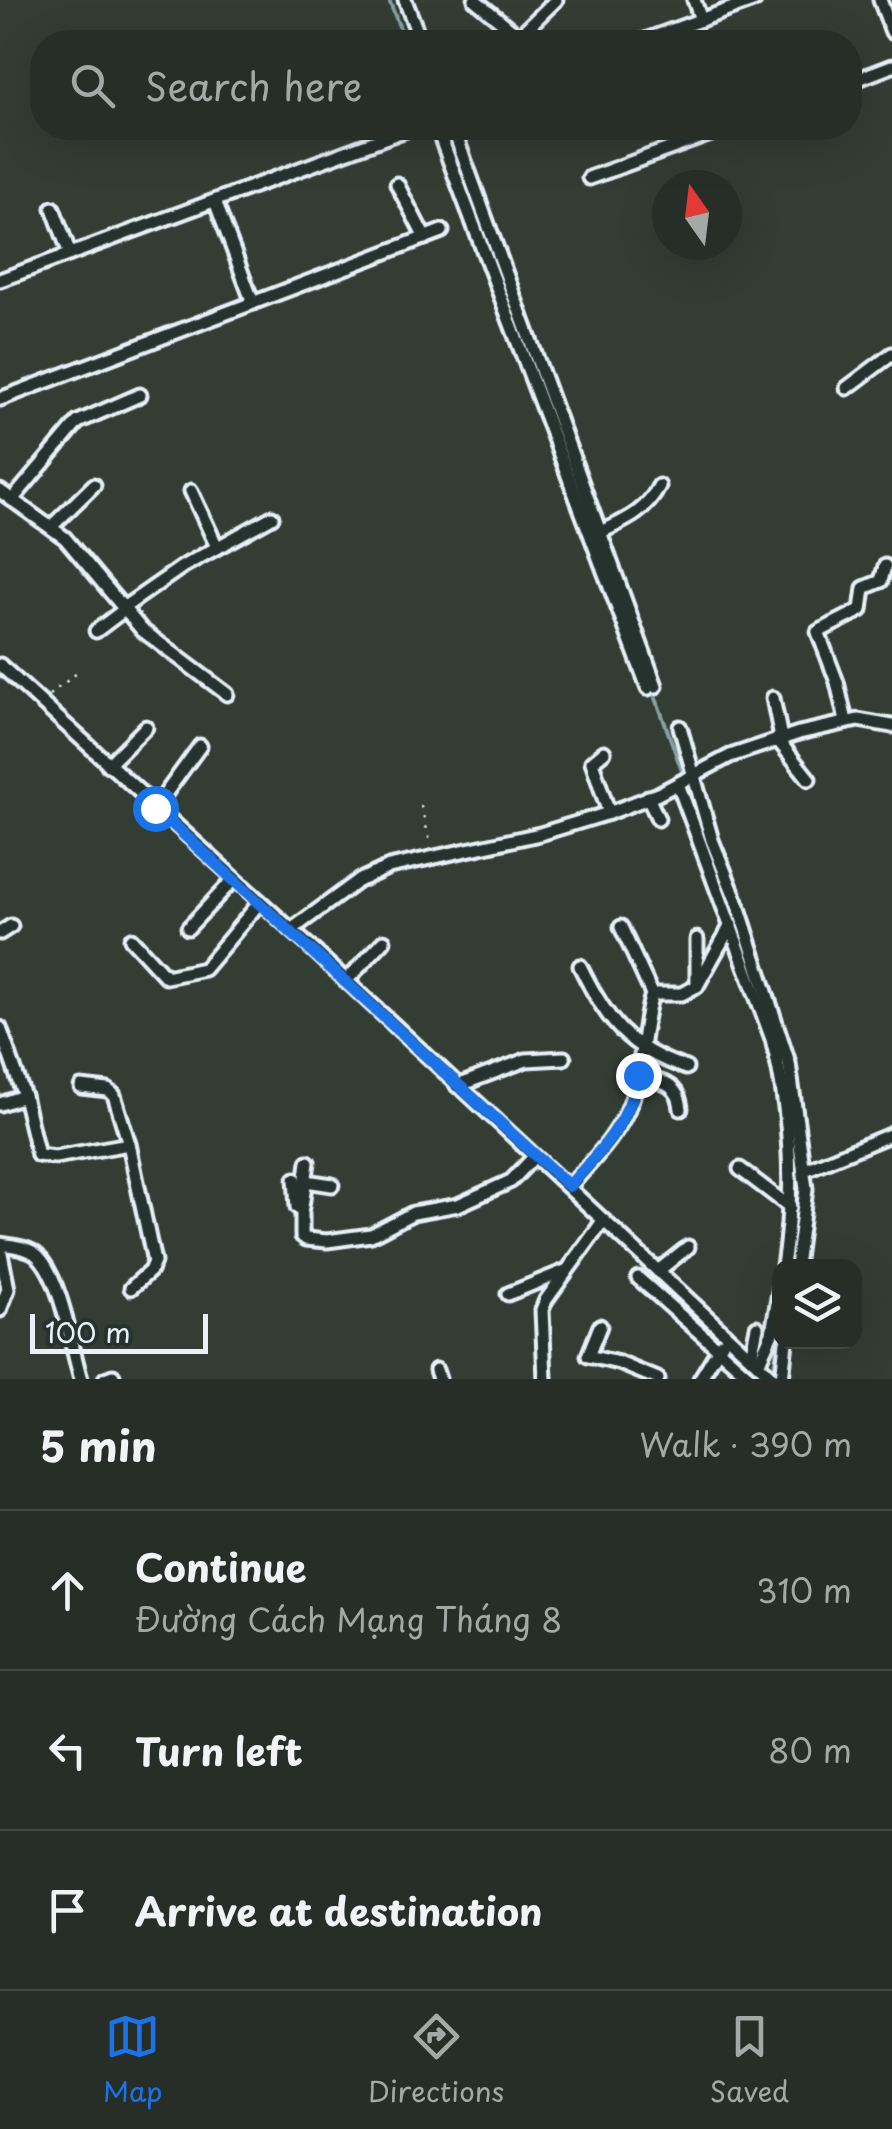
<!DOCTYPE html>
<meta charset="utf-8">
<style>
body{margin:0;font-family:"Playpen Sans",sans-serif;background:#2e362f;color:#f1f3f6}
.controls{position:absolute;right:30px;bottom:30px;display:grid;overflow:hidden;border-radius:20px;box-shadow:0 10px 40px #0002}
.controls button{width:90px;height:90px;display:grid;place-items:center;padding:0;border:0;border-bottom:2px solid #424a44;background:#262e27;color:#f1f3f6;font:50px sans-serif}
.compass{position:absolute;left:652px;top:170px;width:90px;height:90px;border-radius:50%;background:#262e27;box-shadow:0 10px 40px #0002;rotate:346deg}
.scale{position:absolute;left:30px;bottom:25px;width:178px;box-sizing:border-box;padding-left:10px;border:5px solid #e8f1f8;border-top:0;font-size:28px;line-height:35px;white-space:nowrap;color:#e8f1f8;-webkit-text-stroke:8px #26332d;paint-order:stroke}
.stop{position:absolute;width:30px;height:30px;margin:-22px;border:8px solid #1a73e8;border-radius:50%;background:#fff}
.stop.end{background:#1a73e8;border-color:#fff;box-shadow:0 2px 10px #0008}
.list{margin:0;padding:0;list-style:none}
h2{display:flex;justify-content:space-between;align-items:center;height:130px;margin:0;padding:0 40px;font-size:42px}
h2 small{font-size:32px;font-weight:400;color:#a4a8a7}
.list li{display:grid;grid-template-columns:65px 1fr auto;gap:30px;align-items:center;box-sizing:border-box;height:160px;padding:0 40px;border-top:2px solid #424a44}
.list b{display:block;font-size:38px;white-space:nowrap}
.list p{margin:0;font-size:32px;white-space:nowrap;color:#a4a8a7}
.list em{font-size:32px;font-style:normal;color:#a4a8a7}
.icon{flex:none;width:55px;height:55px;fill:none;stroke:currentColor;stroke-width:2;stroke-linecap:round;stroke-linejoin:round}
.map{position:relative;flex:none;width:892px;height:1379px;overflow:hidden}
.search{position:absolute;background:#262e27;box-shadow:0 10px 40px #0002;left:30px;right:30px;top:30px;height:110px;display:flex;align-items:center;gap:25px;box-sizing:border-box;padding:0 35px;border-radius:40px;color:#a4a8a7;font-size:38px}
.sheet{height:610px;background:#262e27}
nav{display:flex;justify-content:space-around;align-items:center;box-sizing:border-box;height:140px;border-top:2px solid #424a44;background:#262e27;font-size:28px;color:#a4a8a7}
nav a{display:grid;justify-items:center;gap:5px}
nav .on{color:#1a73e8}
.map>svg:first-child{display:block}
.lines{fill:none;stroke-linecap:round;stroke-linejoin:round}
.stream{stroke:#87a1a4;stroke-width:4}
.minor-casing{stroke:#e8f1f8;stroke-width:19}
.path{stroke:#e8f1f8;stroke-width:2.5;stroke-dasharray:2.5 8;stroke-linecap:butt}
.minor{stroke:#26332d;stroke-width:11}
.route{stroke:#1a73e8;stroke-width:12}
</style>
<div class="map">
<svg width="892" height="1379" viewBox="0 0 892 1379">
<rect width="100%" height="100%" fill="#333d34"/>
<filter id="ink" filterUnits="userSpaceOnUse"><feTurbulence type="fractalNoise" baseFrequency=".01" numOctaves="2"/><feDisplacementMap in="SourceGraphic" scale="20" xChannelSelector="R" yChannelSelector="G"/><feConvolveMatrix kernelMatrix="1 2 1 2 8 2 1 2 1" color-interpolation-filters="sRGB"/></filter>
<g filter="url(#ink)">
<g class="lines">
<!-- stream -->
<g class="stream">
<polyline points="389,0 405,42"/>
<polyline points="652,687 706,838"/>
<polyline points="709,847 747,956"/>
<polyline points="789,1266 800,1196 794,1149"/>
<polyline points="773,1373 780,1328"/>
</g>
<!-- minor casing -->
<g class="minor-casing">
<g id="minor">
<polyline points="405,0 421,42"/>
<polyline points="475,0 519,36 522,42"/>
<polyline points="694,0 701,20"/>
<polyline points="880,0 892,32"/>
<polyline points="519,36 556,0"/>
<polyline points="640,42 755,0"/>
<polyline points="850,82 892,66"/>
<polyline points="437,128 648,688"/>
<polyline points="453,128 656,686"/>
<polyline points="589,178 727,128"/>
<polyline points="397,184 425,238"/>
<polyline points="215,201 253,303"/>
<polyline points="53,208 70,254"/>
<polyline points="0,280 411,128"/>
<polyline points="847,388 892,354"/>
<polyline points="0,399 442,231"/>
<polyline points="0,491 65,538 142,630 227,694"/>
<polyline points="191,491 217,547"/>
<polyline points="12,500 78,422 140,395"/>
<polyline points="51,527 94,485"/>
<path d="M 599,533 C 624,521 647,512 659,486"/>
<polyline points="123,608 182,567 272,517"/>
<polyline points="96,631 124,610"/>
<polyline points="0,665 308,945 774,1379"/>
<polyline points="773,698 781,738"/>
<polyline points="846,721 837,682 818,632 861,610 864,588 881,581 885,566"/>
<polyline points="680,727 712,840 737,902 789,1063 806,1189 796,1266"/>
<polyline points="777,739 809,779"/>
<polyline points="604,752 592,762 609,813"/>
<polyline points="108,765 146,727"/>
<path d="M 678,784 L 772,1039 C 791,1115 795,1189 783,1266"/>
<polyline points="648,797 658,819"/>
<polyline points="155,808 200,746"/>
<polyline points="188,928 234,879"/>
<polyline points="291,930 358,881 389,867 540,834 609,813 658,794 730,756 799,733 858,720 892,726"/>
<polyline points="0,933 11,926"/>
<polyline points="131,939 166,977 204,969 260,902"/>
<polyline points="697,939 697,986"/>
<path d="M 580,966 C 607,1021 627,1048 686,1068"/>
<polyline points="346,981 384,941"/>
<polyline points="652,994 682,994 697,986 731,925"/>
<polyline points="0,1028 24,1096 38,1155 55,1157 129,1144 154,1262 150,1271 131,1288"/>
<path d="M 638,1075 C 660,1082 679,1082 681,1109"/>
<polyline points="457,1086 526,1060 564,1058"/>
<polyline points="81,1087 108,1090 114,1095 129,1144"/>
<polyline points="0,1104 24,1096"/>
<polyline points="740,1169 790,1207"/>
<polyline points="805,1170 892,1134"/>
<polyline points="295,1179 297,1207"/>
<polyline points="306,1181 332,1185"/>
<path d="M 569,1187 C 594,1159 621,1133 633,1096 C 643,1063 642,1027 652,994 L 621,927"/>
<polyline points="302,1207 308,1162"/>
<polyline points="302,1213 302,1236 306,1239 327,1241 371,1235 413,1213 458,1205 511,1181 533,1158"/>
<path d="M 0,1244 C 12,1246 29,1247 38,1256 C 62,1280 71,1347 81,1379"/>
<polyline points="0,1248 8,1289 0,1310"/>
<polyline points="658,1271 688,1247"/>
<polyline points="638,1278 752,1379"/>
<polyline points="508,1294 565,1271"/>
<polyline points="600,1326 588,1356 619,1363 658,1379"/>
<polyline points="751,1357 757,1327"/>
<polyline points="758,1364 772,1333 780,1286"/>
<polyline points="436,1370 439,1379"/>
<polyline points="105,1379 113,1376"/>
<polyline points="545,1379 542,1310 546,1300 603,1221"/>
<polyline points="700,1379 722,1343"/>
<polyline points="782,1379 786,1342"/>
</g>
</g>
<!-- path -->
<g class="path">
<polyline points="49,695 77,673"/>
<polyline points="421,806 431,846"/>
</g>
<!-- minor -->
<use href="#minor" class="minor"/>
</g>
</g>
<g class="lines" filter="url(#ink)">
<!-- route -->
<path class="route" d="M 155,808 L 569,1186 C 600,1152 630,1122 638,1075"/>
</g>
</svg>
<div class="controls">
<button><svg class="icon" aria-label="layers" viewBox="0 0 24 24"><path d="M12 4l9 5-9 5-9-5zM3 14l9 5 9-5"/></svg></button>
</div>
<svg class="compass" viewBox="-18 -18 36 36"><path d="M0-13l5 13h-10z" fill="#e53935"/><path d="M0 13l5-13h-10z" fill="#a4a8a7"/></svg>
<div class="scale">100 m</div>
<div class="stop" style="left:155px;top:808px"></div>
<div class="stop end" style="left:638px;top:1075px"></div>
<div class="search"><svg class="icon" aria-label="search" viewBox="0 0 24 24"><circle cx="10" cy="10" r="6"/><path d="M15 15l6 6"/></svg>Search here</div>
</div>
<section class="sheet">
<h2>5 min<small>Walk · 390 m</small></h2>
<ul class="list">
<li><svg class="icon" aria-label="ahead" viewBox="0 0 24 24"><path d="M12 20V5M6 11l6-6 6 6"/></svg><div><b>Continue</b><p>Đường Cách Mạng Tháng 8</p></div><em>310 m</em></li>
<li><svg class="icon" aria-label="left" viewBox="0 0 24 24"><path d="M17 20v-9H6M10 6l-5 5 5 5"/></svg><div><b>Turn left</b></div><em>80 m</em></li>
<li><svg class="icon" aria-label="arrive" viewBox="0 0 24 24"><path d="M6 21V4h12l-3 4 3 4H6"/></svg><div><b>Arrive at destination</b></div></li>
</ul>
</section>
<nav>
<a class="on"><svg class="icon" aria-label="map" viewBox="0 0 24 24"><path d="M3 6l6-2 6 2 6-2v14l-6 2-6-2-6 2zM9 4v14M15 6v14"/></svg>Map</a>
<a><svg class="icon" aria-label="directions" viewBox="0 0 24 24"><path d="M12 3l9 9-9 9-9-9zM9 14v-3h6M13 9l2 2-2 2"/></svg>Directions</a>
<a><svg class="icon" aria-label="saved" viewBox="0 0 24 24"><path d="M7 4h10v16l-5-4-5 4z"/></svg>Saved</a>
</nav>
